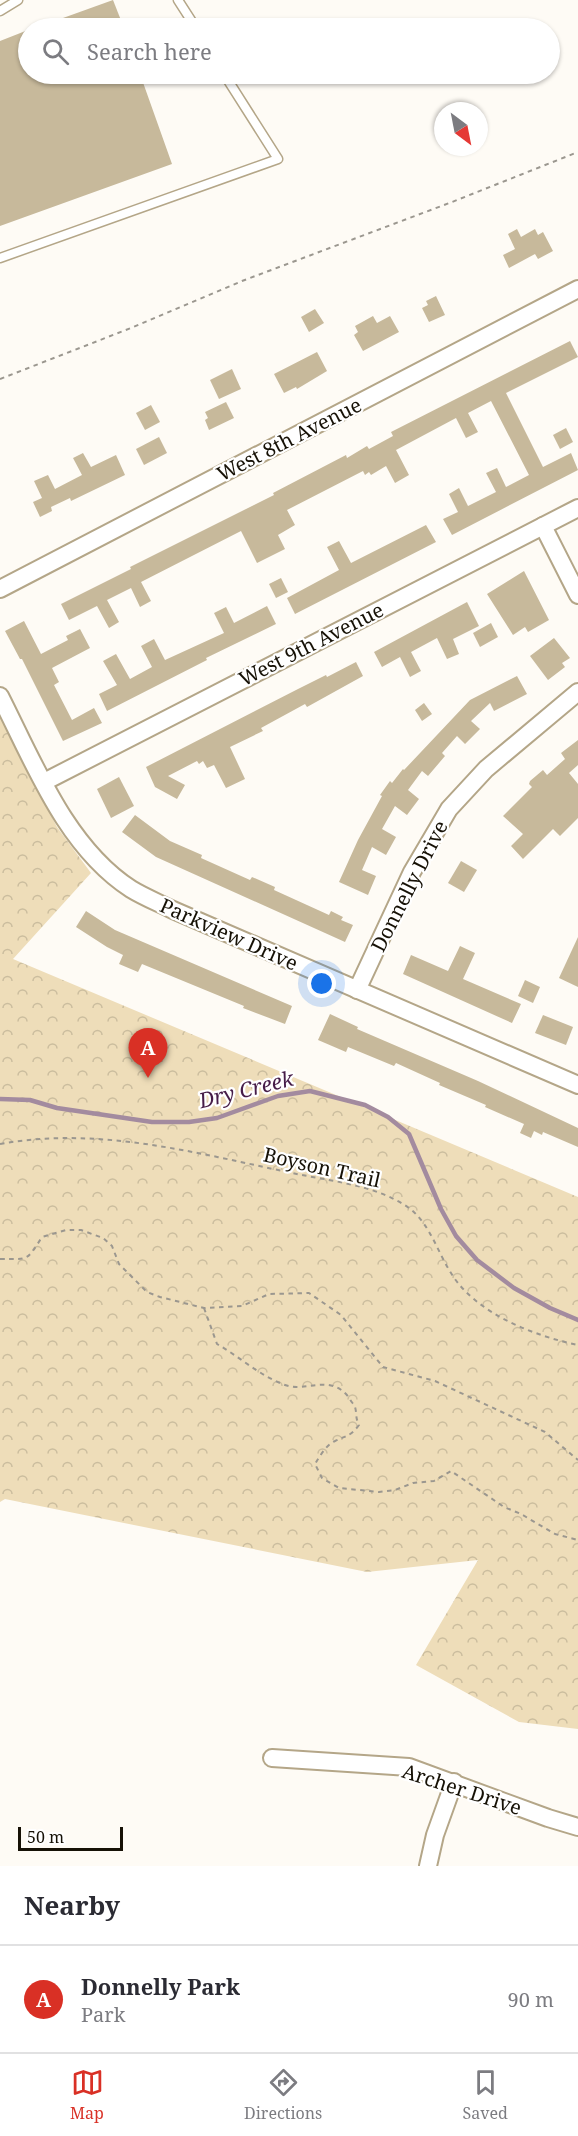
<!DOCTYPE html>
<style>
body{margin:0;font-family:"Noto Serif",serif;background:#f2f2f3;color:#2b2b33}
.compass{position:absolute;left:434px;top:102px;width:54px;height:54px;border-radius:50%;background:#fff;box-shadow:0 2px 4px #0004;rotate:148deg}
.scale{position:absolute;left:18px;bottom:15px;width:105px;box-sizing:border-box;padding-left:6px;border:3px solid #161106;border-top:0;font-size:16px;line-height:21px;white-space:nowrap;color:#161106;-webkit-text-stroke:4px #fff;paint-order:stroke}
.you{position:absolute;left:322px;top:984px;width:21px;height:21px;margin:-15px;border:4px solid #fff;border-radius:50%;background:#1a73e8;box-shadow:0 0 0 9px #1a73e833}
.badge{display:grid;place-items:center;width:39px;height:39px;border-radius:50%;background:#d93025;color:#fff;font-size:20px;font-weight:700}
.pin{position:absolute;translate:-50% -50px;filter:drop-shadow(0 2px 3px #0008)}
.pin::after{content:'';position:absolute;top:32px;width:21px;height:18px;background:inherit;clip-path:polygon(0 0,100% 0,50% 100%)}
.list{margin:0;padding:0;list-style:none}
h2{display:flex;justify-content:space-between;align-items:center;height:78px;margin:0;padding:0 24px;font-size:26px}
h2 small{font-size:20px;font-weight:400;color:#7c7c81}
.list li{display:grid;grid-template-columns:39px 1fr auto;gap:18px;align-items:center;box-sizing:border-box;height:108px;padding:0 24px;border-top:2px solid #e1e1e2}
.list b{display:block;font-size:22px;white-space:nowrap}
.list p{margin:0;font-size:20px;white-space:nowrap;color:#7c7c81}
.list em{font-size:20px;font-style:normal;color:#7c7c81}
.icon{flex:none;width:33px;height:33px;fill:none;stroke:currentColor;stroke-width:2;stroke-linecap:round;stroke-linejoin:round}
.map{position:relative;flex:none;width:578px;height:1866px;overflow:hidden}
.search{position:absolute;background:#fff;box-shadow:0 2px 4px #0004;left:18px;right:18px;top:18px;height:66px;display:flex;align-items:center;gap:15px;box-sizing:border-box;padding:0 21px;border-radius:33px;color:#7c7c81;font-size:22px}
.sheet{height:186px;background:#fff}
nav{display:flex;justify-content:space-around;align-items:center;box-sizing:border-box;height:84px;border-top:2px solid #e1e1e2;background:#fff;font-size:16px;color:#7c7c81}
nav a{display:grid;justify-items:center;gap:3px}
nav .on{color:#d93025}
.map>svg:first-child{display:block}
.park{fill:url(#park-crowns)}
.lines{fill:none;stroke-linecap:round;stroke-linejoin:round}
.stream{stroke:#a38b9f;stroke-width:4.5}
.building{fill:#c7b99b}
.service-casing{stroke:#b4a688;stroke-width:11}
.minor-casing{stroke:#b4a688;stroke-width:20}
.path{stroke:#9b978f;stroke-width:2;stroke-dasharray:4.5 4.5;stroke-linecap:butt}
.service{stroke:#fff;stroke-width:8}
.minor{stroke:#fff;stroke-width:16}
.labels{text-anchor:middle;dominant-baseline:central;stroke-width:4.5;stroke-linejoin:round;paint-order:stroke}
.street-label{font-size:20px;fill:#161106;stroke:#fff}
.water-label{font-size:21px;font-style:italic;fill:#461d48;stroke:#fff}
</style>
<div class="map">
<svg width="578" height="1866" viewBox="0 0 578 1866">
<defs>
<pattern id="park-crowns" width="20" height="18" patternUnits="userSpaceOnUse" patternTransform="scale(1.5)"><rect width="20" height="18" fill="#eeddb9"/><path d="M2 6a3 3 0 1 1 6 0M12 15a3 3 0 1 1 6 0" fill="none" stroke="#cbbd9e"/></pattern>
</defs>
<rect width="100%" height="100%" fill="#fefbf5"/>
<!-- park -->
<polygon class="park" points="0,716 57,827 91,873 13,959 578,1197 578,1729 519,1722 416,1665 478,1560 367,1572 5,1499 0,1502"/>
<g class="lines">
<!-- stream -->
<polyline class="stream" points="0,1099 30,1100 57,1108 152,1122 189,1122 217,1118 278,1096 310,1091 365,1105 388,1117 409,1134 441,1209 456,1236 477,1260 514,1288 550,1308 578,1320"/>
</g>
<!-- building -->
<g class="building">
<polygon points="113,0 124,28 38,28 38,27"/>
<polygon points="28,30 28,74 140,74 172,164 0,226 0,41"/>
<polygon points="517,229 521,237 535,229 538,235 543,232 553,251 538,259 535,254 509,268 503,255 515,249 508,234"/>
<polygon points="436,296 445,315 429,322 422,308 428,305 426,301"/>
<polygon points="315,309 324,323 309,332 301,317"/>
<polygon points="373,316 377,323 390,316 399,332 363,351 354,335 358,332 355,326"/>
<polygon points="570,341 578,357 506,393 543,467 571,453 578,470 452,535 443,519 458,512 449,494 459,488 468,506 496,492 486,473 497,468 506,487 529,475 491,401 468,413 478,432 466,438 456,418 396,450 409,475 395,483 386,466 371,475 369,472 365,475 363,471 287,510 295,525 278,535 285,549 257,563 241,531 141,582 151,601 140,607 131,588 107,600 119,622 109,628 97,606 69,620 61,604 131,569 130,567 274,495 273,493 346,455 347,458 367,446 369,449 393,436 391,432"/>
<polygon points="317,352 327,371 297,389 296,387 284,393 274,374"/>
<polygon points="232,369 241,389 219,399 210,380"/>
<polygon points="226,402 234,418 209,430 205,420 208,418 205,412"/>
<polygon points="151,405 160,422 145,430 136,413"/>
<polygon points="566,428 573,442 560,449 553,435"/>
<polygon points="159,437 167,453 144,465 136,449"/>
<polygon points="83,453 91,467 116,455 125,475 71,501 70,498 51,507 52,511 40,517 33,502 42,498 34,481 48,475 55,489 82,475 73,458"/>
<polygon points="426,525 436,542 295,614 287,598 339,570 327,547 339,541 351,563"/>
<polygon points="524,571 549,620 528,632 525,627 513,635 487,594"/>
<polygon points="281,578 288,592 276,598 269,584"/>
<polygon points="467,602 479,626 453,639 459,654 447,659 437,638 411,652 421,671 410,677 400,657 382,667 374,652"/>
<polygon points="267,606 276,624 206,658 207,660 107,711 99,694 117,685 103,661 116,654 130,679 152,667 141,646 154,639 165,660 224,633 214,613 226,607 234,623"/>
<polygon points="24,621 41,654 68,640 66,636 80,629 90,648 52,668 59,682 54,685 72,720 94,708 102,723 63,741 22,659 20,659 5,631"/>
<polygon points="491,623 498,637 480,647 473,633"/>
<polygon points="554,638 570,658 562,663 565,667 548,680 530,656"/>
<polygon points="356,662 363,676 307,707 305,704 261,728 263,731 230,747 245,779 226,788 214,765 207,768 203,761 199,764 197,761 168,776 185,785 177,799 155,787 146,767 298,689 326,675 327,677"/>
<polygon points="517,676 527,694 494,711 490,703 471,721 480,729 465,744 457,736 442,753 445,756 428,776 422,771 408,790 419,799 407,815 395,806 382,829 396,837 386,855 372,847 362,870 376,876 368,895 339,882 358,840 382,796 380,795 390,781 392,783 403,769 404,770 470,700"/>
<polygon points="424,703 432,714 422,721 415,710"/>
<polygon points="578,740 578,765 569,773 578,784 578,818 560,836 553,829 523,859 511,846 523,834 503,816 532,787 529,784 530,781 543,770 547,775 565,759 561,753"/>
<polygon points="119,777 134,806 111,818 97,789"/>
<polygon points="135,815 170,841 202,855 201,858 250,880 252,877 275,887 274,890 329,915 331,911 343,917 341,920 353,925 345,942 156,857 122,832"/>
<polygon points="461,861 477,870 464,892 448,883"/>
<polygon points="86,911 115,930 292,1006 285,1024 243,1008 244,1006 142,964 138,972 119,964 123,955 107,947 76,927"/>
<polygon points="578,937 578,987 559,978"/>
<polygon points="460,946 475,953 463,979 521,1004 512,1023 403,974 411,955 448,971"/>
<polygon points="525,980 540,987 533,1003 518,996"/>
<polygon points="330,1014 358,1027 357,1029 478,1081 578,1128 578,1147 543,1132 542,1135 534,1131 531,1138 520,1133 524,1124 485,1107 486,1105 439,1085 440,1083 396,1063 394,1066 348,1047 346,1052 318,1040"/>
<polygon points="543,1015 573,1027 566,1045 535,1033"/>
</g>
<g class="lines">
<!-- service casing -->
<g class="service-casing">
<g id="service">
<polyline points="178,0 196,28"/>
<polyline points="0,11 18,0"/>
<polyline points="0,258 278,159 224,74"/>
</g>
</g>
<!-- minor casing -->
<g class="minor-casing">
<g id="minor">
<polyline points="543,526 578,595"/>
<polyline points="0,589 578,289"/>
<path d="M 0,696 C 34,763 66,847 131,889 C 144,897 159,903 173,910 L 578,1085"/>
<polyline points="44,782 578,508"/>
<polyline points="357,990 412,872 449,809 486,769 578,692"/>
<polyline points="272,1758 409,1767 548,1818 578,1827"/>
<polyline points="428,1866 435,1835 454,1782"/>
</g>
</g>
<!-- path -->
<g class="path">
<polyline points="0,379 131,328 242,281 452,202 578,152"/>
<path d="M 0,1144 C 99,1126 196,1153 292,1173 C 330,1181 377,1185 409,1208 C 430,1224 437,1251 451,1273 C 475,1313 534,1336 578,1345"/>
<path d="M 0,1259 C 29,1259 26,1262 42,1237 L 66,1230 L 81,1230 L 103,1238 L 112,1246 L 119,1264 L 147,1292 L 160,1297 L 204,1308 L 242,1306 L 269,1294 L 309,1293 L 341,1315 L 383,1367 L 435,1381 L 545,1432 L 578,1460"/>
<path d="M 204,1308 L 217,1344 C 240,1357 260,1376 285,1385 C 306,1393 331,1372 350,1399 C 351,1402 354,1404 355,1407 C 357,1413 355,1417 359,1425 C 350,1437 347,1435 335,1441 C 326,1445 320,1456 315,1464 L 322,1478 L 339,1488 L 379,1492 L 395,1490 L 413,1483 L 434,1481 L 451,1471 L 504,1507 L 521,1514 L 555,1534 L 578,1540"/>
</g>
<!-- service -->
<use href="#service" class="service"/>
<!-- minor -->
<use href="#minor" class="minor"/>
</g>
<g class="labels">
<!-- street labels -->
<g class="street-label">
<text transform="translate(289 439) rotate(-27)">West 8th Avenue</text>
<text transform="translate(311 644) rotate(-27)">West 9th Avenue</text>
<text transform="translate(409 886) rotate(-63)">Donnelly Drive</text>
<text transform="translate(229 934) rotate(24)">Parkview Drive</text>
<text transform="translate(322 1167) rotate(13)">Boyson Trail</text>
<text transform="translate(462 1789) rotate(18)">Archer Drive</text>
</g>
<!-- water labels -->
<g class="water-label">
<text transform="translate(246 1089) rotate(-14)">Dry Creek</text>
</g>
</g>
</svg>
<svg class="compass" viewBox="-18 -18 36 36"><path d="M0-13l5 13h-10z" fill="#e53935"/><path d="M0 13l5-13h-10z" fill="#7c7c81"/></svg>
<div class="scale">50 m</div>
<div class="you"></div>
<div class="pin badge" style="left:148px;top:1078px">A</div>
<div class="search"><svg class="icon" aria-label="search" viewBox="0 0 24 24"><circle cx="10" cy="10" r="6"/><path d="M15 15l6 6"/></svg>Search here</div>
</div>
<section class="sheet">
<h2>Nearby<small></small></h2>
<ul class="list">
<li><span class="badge">A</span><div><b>Donnelly Park</b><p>Park</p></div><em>90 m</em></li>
</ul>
</section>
<nav>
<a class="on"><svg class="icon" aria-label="map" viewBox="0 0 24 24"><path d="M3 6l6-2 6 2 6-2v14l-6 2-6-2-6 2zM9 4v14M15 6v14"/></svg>Map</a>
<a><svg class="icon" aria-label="directions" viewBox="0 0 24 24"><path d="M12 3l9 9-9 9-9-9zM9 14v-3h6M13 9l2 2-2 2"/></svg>Directions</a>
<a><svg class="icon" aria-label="saved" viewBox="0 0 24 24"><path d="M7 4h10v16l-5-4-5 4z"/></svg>Saved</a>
</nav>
